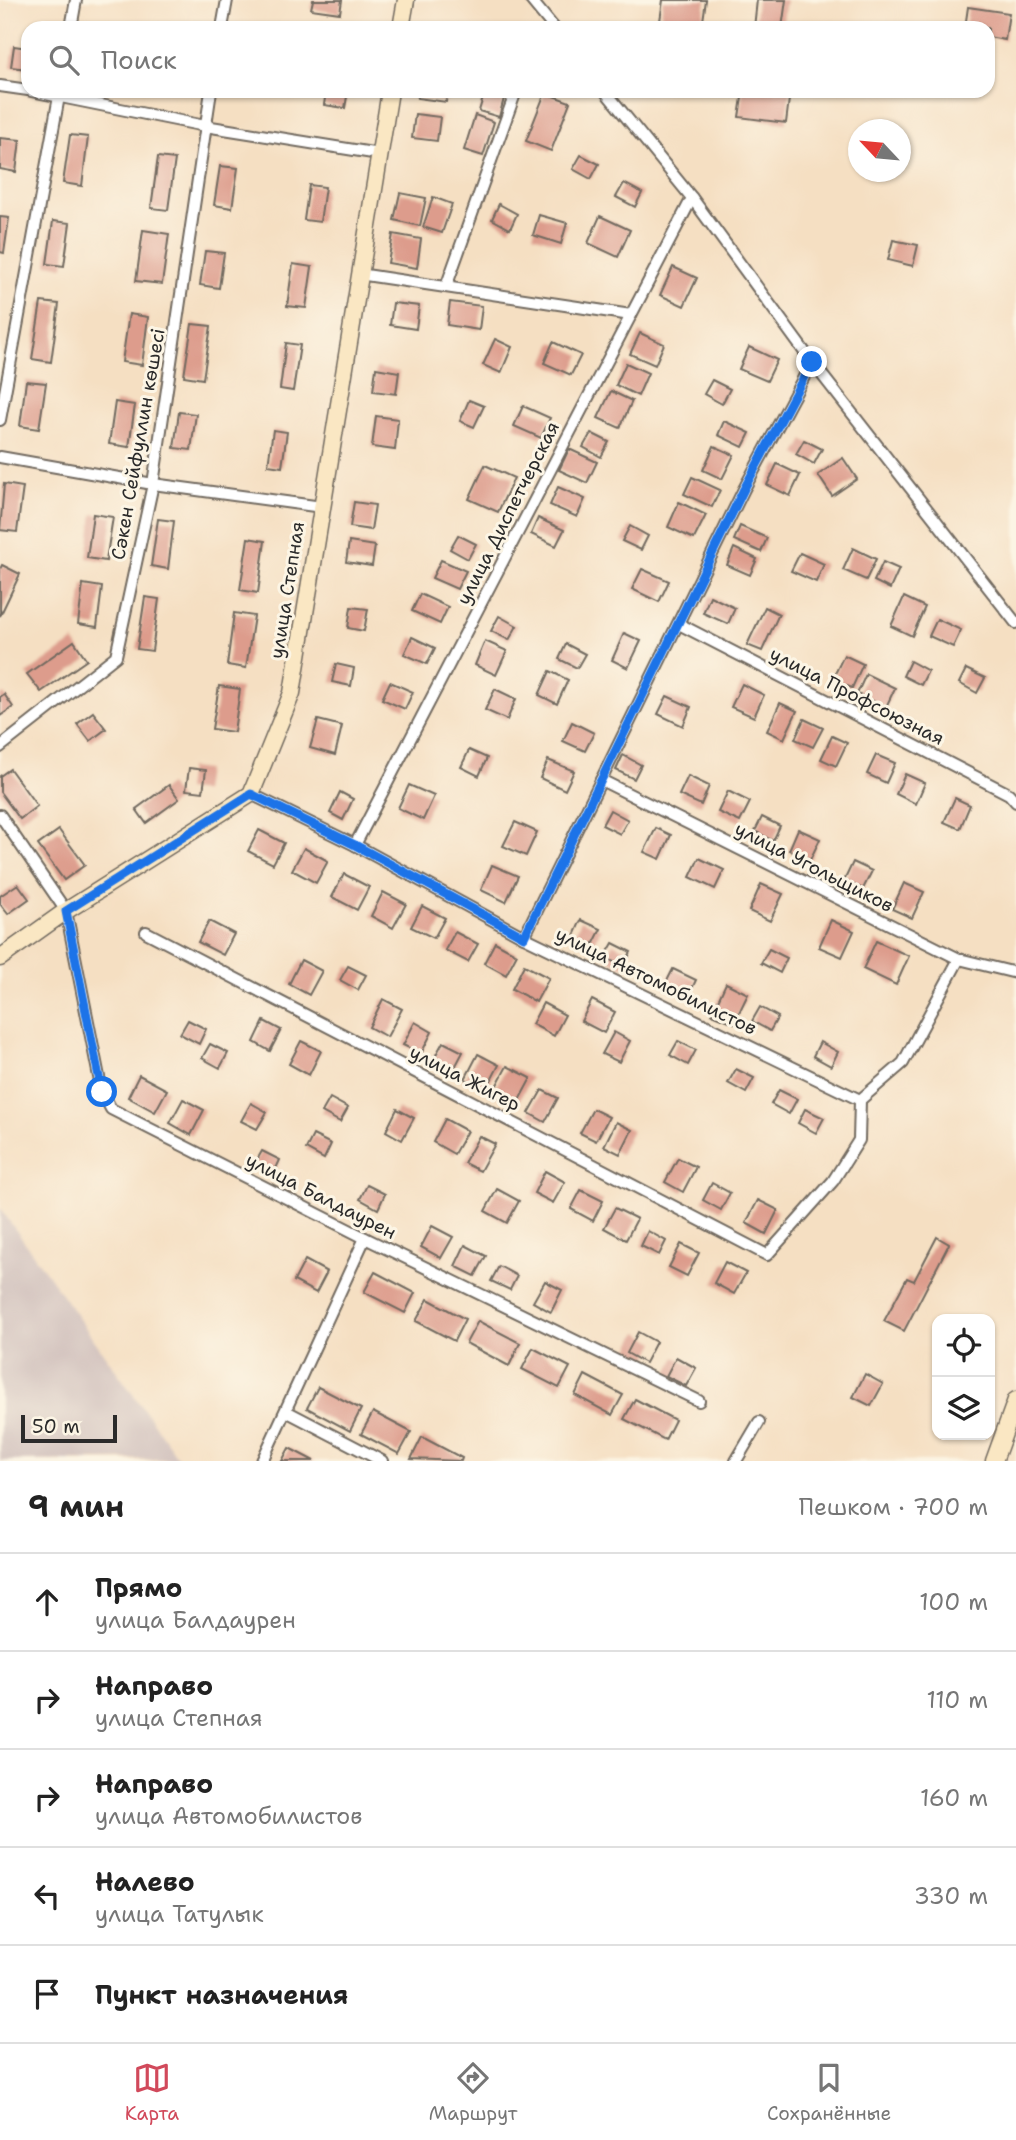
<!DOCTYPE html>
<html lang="ru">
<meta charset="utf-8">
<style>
body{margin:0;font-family:"Shantell Sans",sans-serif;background:#f6f6f6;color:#222}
.controls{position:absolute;right:21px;bottom:21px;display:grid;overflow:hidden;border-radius:14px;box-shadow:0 2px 5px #0004}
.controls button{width:63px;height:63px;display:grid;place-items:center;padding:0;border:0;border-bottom:2px solid #e0e0e0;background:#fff;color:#222;font:35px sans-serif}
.compass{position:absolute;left:848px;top:119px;width:63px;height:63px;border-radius:50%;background:#fff;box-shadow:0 2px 5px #0004;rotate:296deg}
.scale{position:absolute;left:21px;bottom:18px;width:96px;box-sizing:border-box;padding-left:7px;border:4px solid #2b2b2b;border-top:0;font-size:19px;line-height:24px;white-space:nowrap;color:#2b2b2b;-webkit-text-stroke:5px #fcf5e5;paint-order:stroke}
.stop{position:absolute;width:21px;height:21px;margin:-16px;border:5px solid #1a73e8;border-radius:50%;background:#fff}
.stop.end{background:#1a73e8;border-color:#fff;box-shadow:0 2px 7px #0008}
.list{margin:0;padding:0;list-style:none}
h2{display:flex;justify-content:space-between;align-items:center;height:91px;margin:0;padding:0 28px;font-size:30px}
h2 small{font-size:23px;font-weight:400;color:#767676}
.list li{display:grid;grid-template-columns:46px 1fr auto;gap:21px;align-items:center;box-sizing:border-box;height:98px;padding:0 28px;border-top:2px solid #e0e0e0}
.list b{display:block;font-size:26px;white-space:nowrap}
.list p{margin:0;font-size:23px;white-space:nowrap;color:#767676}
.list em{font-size:23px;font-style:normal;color:#767676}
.icon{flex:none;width:38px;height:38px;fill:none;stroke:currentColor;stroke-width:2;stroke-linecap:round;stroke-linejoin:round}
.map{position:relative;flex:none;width:1016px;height:1461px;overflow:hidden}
.search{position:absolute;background:#fff;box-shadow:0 2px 5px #0004;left:21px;right:21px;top:21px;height:77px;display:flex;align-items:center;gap:18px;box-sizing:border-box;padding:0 24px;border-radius:21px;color:#767676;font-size:26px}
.sheet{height:581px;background:#fff}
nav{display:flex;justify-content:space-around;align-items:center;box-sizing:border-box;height:98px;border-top:2px solid #e0e0e0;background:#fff;font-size:19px;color:#767676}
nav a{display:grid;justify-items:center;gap:4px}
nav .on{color:#d1495b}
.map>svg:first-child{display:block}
.industrial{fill:#d0c0bc}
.building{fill:#dd9c8c}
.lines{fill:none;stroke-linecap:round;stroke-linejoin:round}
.street-casing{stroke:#726a60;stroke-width:14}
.secondary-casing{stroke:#726a60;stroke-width:19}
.street{stroke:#fff;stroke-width:10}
.secondary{stroke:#fae7c3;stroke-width:16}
.route{stroke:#1a73e8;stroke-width:9}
.labels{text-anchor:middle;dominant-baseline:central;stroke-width:6;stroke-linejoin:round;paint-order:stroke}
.street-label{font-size:19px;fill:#2b2b2b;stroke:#fcf5e5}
</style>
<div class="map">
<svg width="1016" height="1461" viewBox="0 0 1016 1461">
<rect width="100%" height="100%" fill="#fcf5e5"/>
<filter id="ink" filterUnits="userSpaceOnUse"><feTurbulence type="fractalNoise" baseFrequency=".0143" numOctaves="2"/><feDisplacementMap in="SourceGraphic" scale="14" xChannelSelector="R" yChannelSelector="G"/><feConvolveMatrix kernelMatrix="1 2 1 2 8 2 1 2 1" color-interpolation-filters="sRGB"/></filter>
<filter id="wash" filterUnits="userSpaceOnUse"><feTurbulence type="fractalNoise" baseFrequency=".00686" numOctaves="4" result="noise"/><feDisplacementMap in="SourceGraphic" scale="28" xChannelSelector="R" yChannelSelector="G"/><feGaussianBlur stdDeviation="1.57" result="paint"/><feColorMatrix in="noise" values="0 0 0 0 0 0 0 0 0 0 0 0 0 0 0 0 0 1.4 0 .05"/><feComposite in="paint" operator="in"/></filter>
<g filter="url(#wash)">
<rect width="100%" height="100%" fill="#f5dfc2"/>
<!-- industrial -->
<polygon class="industrial" points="0,1208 179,1459 0,1461"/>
<g id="blocks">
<!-- building -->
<g class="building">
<polygon points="313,0 342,0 340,13 311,9"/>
<polygon points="663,0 706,0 702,28 659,28"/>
<polygon points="757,0 786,0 782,28 754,28"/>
<polygon points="968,7 1009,13 1005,40 988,37 988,28 965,28"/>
<polygon points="14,46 28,48 27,69 11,67"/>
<polygon points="326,91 348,91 345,108 324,105"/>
<polygon points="418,91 448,91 446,102 417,98"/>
<polygon points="485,91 506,91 499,117 479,111"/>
<polygon points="743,91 790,91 786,123 739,117"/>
<polygon points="545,93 570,102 551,151 526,141"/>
<polygon points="415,114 440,117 437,141 412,138"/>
<polygon points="475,115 494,122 483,156 464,150"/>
<polygon points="70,135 88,137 82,186 63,183"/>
<polygon points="0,138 20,140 16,172 0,169"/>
<polygon points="581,155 599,164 591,179 573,169"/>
<polygon points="158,157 175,159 168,210 151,208"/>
<polygon points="220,166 238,168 232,208 214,205"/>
<polygon points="624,183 642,193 635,207 616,197"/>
<polygon points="309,185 325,187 320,222 304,220"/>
<polygon points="400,193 426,198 420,226 394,220"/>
<polygon points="433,197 452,204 442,233 423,227"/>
<polygon points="499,204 517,214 510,229 492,219"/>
<polygon points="539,215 567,223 561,244 533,235"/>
<polygon points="600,216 630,230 618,257 588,243"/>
<polygon points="0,217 9,218 4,253 0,252"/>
<polygon points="53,221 70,223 64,266 47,264"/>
<polygon points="143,230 169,234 162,284 136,281"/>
<polygon points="393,234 421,239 417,268 388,263"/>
<polygon points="893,240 918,245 913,266 888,260"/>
<polygon points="205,251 224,253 219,288 200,285"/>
<polygon points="293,264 312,267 306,308 287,306"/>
<polygon points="673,267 697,278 684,306 660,295"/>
<polygon points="41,302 59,304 51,362 32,359"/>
<polygon points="450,302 482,306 479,330 447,325"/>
<polygon points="393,303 419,306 416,329 390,325"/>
<polygon points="129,314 148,317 142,365 122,362"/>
<polygon points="192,324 211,326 203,379 184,376"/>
<polygon points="640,333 664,344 655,365 630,354"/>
<polygon points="495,339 512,347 501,373 483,365"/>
<polygon points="553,342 581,355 571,375 544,363"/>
<polygon points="286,343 300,345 293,391 280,389"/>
<polygon points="749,347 777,360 767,381 739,369"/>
<polygon points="626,363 648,373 638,396 616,385"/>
<polygon points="376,368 399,372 396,394 373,391"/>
<polygon points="712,380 730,389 722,404 704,394"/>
<polygon points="26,381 46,383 39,429 20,426"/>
<polygon points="611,391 632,401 620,428 598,418"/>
<polygon points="469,400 484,406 474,427 460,421"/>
<polygon points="115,402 135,405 129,447 109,444"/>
<polygon points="523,406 550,418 541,438 514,426"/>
<polygon points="179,412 196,414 191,450 174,448"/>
<polygon points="376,416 398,419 395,450 372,447"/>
<polygon points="724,421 750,433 743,447 718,435"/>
<polygon points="273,430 287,432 282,467 268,465"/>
<polygon points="591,433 609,442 601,457 583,447"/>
<polygon points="804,440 822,449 814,464 796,454"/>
<polygon points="714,446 734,455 722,479 703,470"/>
<polygon points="569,449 597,462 587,483 559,470"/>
<polygon points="843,458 857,479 832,496 818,475"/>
<polygon points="777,464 800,475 790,496 767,485"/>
<polygon points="485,465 514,478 498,512 469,499"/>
<polygon points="692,477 720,490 712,507 684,494"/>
<polygon points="4,484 23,487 17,532 0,530"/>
<polygon points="558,487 585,499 577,517 550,505"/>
<polygon points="354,502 375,505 371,530 350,527"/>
<polygon points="679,502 706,515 694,539 668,527"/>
<polygon points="93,514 113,517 106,561 87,558"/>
<polygon points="538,518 564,530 556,546 531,534"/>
<polygon points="158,519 174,521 168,569 151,566"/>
<polygon points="630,526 648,536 641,550 622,541"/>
<polygon points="740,526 767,538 761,552 734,540"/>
<polygon points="458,535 476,544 468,559 450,549"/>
<polygon points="248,538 265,541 258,593 240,590"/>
<polygon points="349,542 375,546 372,566 346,562"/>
<polygon points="734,548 757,559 750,575 727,565"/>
<polygon points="853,548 876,559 866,580 843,570"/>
<polygon points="800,553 824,564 816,582 791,571"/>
<polygon points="441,560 466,571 457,589 432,578"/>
<polygon points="883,562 899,569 890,589 874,581"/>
<polygon points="2,565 20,574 0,616 0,569"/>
<polygon points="642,569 669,581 659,602 632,589"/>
<polygon points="83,584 102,587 97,627 78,624"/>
<polygon points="420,594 448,607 440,624 412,611"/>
<polygon points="710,596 735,608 728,624 703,613"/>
<polygon points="145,597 159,599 152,651 137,649"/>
<polygon points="904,597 925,607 912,636 891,626"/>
<polygon points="351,607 368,609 364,631 348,628"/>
<polygon points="765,607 779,614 762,651 747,645"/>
<polygon points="234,613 254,616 246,668 227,665"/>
<polygon points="499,616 517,626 509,640 491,631"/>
<polygon points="937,619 961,630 953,647 929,636"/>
<polygon points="624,633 641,641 628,668 612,660"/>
<polygon points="412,637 435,648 427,664 404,654"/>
<polygon points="74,641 87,660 41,692 27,674"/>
<polygon points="485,641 507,651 496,675 475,665"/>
<polygon points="566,644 585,654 577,668 559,659"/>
<polygon points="844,655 863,664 852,688 832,680"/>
<polygon points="910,661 928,671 921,685 903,676"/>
<polygon points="336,664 354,668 351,686 332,682"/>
<polygon points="966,669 985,678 977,693 959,683"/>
<polygon points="550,671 568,680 557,704 539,695"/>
<polygon points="866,674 895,688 886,707 857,694"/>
<polygon points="390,682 413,692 405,709 382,699"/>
<polygon points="742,684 764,695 754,717 731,707"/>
<polygon points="219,686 240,689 234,732 212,729"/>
<polygon points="495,689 516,699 507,720 485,710"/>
<polygon points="4,694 13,707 0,716 0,697"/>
<polygon points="667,696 691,707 683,726 658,714"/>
<polygon points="780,703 797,711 784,739 767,731"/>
<polygon points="93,712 106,729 90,741 77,724"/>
<polygon points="804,719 823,728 813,747 795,739"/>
<polygon points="318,720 342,726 335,755 310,748"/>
<polygon points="572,722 594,733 585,751 563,741"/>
<polygon points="832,736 847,743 836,766 821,759"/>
<polygon points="469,750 487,758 479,776 461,767"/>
<polygon points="623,755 641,765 634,779 616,770"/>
<polygon points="876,755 895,763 886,783 867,774"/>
<polygon points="548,760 574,771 565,790 540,778"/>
<polygon points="189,768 206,770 203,792 186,790"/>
<polygon points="10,769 37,806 20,819 0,792 0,776"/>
<polygon points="905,774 925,783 916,804 896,794"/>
<polygon points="688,776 709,786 701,805 679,795"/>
<polygon points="169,785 179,799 146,823 136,809"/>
<polygon points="409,785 434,796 423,820 398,808"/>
<polygon points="728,791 750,802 740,822 718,812"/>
<polygon points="340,792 353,799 343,820 330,813"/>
<polygon points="955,798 970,805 960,829 944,822"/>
<polygon points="610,810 628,820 620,834 602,825"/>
<polygon points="762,817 780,826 773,841 755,831"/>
<polygon points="515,822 537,832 526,856 503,846"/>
<polygon points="656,828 671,835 660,859 644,852"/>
<polygon points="798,829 820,839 810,860 789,850"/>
<polygon points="59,830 85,865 64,880 38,845"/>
<polygon points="259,830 284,843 273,864 248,851"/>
<polygon points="304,848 328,861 316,883 292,870"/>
<polygon points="699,858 724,870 715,889 690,877"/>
<polygon points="853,862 872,871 863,889 844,881"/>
<polygon points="492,865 518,876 506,902 481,890"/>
<polygon points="344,874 369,887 357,910 332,897"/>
<polygon points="904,883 924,892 912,918 892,909"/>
<polygon points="18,884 29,899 8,914 0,904 0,896"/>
<polygon points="761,884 783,894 770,921 749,911"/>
<polygon points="383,892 406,904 393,928 371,916"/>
<polygon points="422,906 445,918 434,938 411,927"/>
<polygon points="581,920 601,929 591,949 572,940"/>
<polygon points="831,920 854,931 842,957 819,947"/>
<polygon points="209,921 234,934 223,955 198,942"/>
<polygon points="455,932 478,944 468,962 445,950"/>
<polygon points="876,941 909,956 896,985 863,969"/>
<polygon points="495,942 517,954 506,975 484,963"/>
<polygon points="613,943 631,952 623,967 605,957"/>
<polygon points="769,949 787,958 780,973 761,963"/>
<polygon points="301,960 322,971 309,995 289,984"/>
<polygon points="524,965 549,978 536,1002 512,989"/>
<polygon points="348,966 366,975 358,990 340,980"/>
<polygon points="673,969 696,980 688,997 664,987"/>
<polygon points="726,983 748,994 734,1023 712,1014"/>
<polygon points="383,999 402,1009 387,1037 369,1027"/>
<polygon points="592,1000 615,1012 604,1033 581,1021"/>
<polygon points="543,1003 565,1015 554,1036 532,1024"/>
<polygon points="760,1007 778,1017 770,1031 752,1021"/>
<polygon points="188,1020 206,1029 199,1044 180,1034"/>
<polygon points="264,1021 281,1030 270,1051 254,1042"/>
<polygon points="415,1022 432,1032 421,1054 403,1045"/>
<polygon points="614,1032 630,1041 619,1062 602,1054"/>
<polygon points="301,1041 321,1051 309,1075 289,1064"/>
<polygon points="678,1041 696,1050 688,1065 670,1055"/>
<polygon points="443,1042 463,1052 453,1071 433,1060"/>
<polygon points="820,1042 838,1052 831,1066 813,1056"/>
<polygon points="210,1044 228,1053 220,1068 202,1058"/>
<polygon points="478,1054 499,1065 486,1090 465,1079"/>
<polygon points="507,1066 531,1078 516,1106 492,1094"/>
<polygon points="736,1069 754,1078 746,1093 728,1083"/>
<polygon points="139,1075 167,1090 155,1112 128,1097"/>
<polygon points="542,1090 558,1098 545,1122 529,1113"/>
<polygon points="779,1090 797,1099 789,1114 771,1104"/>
<polygon points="330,1098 348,1108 340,1122 322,1112"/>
<polygon points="183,1099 204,1110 191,1135 170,1123"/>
<polygon points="251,1103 267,1112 257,1129 241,1121"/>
<polygon points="397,1109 414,1118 402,1140 386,1131"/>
<polygon points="593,1109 609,1117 596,1141 580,1133"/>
<polygon points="805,1109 824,1118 816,1133 798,1123"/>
<polygon points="445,1119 467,1131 454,1154 433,1142"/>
<polygon points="616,1122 632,1130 620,1154 604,1146"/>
<polygon points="313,1135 331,1144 324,1159 306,1149"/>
<polygon points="479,1136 495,1144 480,1171 464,1163"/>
<polygon points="262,1151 280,1160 273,1175 254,1165"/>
<polygon points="678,1158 696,1167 683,1192 665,1182"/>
<polygon points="545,1171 565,1182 553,1203 534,1193"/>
<polygon points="712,1183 730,1193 721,1210 703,1200"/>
<polygon points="367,1185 385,1194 378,1209 360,1199"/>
<polygon points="497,1189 519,1201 507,1223 485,1211"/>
<polygon points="581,1190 603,1201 593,1221 571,1209"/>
<polygon points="758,1200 778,1210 766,1234 746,1223"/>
<polygon points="615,1208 637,1219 626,1240 604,1228"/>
<polygon points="432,1226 453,1237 441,1258 421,1247"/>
<polygon points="648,1231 666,1241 659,1255 641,1246"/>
<polygon points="937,1237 949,1244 904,1331 884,1321 907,1278 914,1281"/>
<polygon points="681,1244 699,1253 687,1276 669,1267"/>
<polygon points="465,1245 486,1256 475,1276 455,1266"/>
<polygon points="305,1260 327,1272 316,1293 294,1281"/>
<polygon points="725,1262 746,1273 734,1294 714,1283"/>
<polygon points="499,1266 517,1276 510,1290 491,1281"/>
<polygon points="375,1272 415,1293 405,1313 364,1292"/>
<polygon points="545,1281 562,1290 551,1312 533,1302"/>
<polygon points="428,1299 465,1319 454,1341 416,1321"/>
<polygon points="478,1321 520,1343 509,1366 466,1343"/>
<polygon points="638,1332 656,1342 645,1363 627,1353"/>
<polygon points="533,1348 570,1367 559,1388 522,1369"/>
<polygon points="676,1357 696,1368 686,1386 666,1376"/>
<polygon points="865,1374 883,1384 871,1406 853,1397"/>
<polygon points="585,1375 623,1395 612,1415 575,1395"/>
<polygon points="318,1387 361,1409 350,1431 307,1408"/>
<polygon points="635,1399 675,1420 665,1440 624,1419"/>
<polygon points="373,1412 411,1432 399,1454 361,1434"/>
<polygon points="422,1437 462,1458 461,1461 411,1459"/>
<polygon points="289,1448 314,1461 282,1461"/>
</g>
</g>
</g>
<g filter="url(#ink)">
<use href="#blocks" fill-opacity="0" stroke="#726a60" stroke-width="2"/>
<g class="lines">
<!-- street casing -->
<g class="street-casing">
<g id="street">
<polyline points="531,0 554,28"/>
<polyline points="71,28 76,0"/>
<polyline points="222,28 227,0"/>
<polyline points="0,86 28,90"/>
<polyline points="31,91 205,126 379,154"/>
<polyline points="605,91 692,198 812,362 1016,623"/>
<polyline points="359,274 631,315"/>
<polyline points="446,287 516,91"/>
<polyline points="0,420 60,91"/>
<polyline points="0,457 153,484 322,507"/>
<polyline points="679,624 1009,794 1016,802"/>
<polyline points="0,747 116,656 153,484 211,91"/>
<polyline points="601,780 959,959 1016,973"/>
<polyline points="251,794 355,845 524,937 860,1100"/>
<polyline points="0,815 66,911 102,1092 111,1109 365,1238 699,1401"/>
<polyline points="355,845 692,198"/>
<polyline points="146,932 767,1255 833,1181 859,1140 860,1100 903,1063 959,959"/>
<polyline points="524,937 744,489 812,362"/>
<polyline points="286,1411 382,1461"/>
<polyline points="262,1461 365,1238"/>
<polyline points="736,1461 759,1422"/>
</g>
</g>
<!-- secondary casing -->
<g class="secondary-casing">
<g id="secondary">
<polyline points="401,28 406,0"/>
<polyline points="0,958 66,911 251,794 292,693 390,91"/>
<polyline points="994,1461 1016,1400"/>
</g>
</g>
<!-- street -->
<use href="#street" class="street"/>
<!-- secondary -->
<use href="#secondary" class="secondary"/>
</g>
</g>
<g class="lines" filter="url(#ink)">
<!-- route -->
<polyline class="route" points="102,1092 66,911 251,794 355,845 524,937 744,489 812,362"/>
</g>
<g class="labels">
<!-- street labels -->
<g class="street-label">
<text transform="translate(138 444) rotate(-80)">Сәкен Сейфуллин көшесі</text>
<text transform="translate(508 513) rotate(-63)">улица Диспетчерская</text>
<text transform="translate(287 590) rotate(-81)">улица Степная</text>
<text transform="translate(857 696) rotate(27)">улица Профсоюзная</text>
<text transform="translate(814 867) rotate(27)">улица Угольщиков</text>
<text transform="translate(656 981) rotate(26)">улица Автомобилистов</text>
<text transform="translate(465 1078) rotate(27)">улица Жигер</text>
<text transform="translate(321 1196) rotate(27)">улица Балдаурен</text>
</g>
</g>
</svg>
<div class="controls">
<button><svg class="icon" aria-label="locate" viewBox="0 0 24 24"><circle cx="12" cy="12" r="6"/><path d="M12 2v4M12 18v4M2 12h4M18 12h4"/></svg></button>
<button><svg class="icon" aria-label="layers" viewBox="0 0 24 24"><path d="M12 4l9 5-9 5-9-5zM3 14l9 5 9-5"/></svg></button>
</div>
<svg class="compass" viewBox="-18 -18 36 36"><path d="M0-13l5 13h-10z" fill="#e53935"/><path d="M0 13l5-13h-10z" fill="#767676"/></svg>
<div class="scale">50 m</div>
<div class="stop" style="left:102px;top:1092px"></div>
<div class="stop end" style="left:812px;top:362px"></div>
<div class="search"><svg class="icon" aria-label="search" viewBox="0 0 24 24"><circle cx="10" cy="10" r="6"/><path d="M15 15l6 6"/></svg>Поиск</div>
</div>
<section class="sheet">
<h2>9 мин<small>Пешком · 700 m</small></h2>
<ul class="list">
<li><svg class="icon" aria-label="ahead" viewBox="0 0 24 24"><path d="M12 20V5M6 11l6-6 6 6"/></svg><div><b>Прямо</b><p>улица Балдаурен</p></div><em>100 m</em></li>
<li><svg class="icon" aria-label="right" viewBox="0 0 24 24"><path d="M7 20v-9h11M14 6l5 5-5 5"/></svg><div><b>Направо</b><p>улица Степная</p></div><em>110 m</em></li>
<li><svg class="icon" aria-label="right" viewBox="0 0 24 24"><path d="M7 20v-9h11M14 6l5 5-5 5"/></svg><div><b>Направо</b><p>улица Автомобилистов</p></div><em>160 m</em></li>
<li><svg class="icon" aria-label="left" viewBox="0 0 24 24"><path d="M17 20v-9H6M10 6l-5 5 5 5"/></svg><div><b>Налево</b><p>улица Татулык</p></div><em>330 m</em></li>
<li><svg class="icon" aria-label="arrive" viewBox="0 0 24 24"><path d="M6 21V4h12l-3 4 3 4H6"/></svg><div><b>Пункт назначения</b></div></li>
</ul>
</section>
<nav>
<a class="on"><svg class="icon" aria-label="map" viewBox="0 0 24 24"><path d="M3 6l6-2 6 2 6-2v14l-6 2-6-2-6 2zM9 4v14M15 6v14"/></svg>Карта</a>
<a><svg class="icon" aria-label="directions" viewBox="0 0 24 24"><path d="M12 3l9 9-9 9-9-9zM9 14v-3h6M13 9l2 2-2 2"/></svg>Маршрут</a>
<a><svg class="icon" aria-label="saved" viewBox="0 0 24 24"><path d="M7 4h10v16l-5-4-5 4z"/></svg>Сохранённые</a>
</nav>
